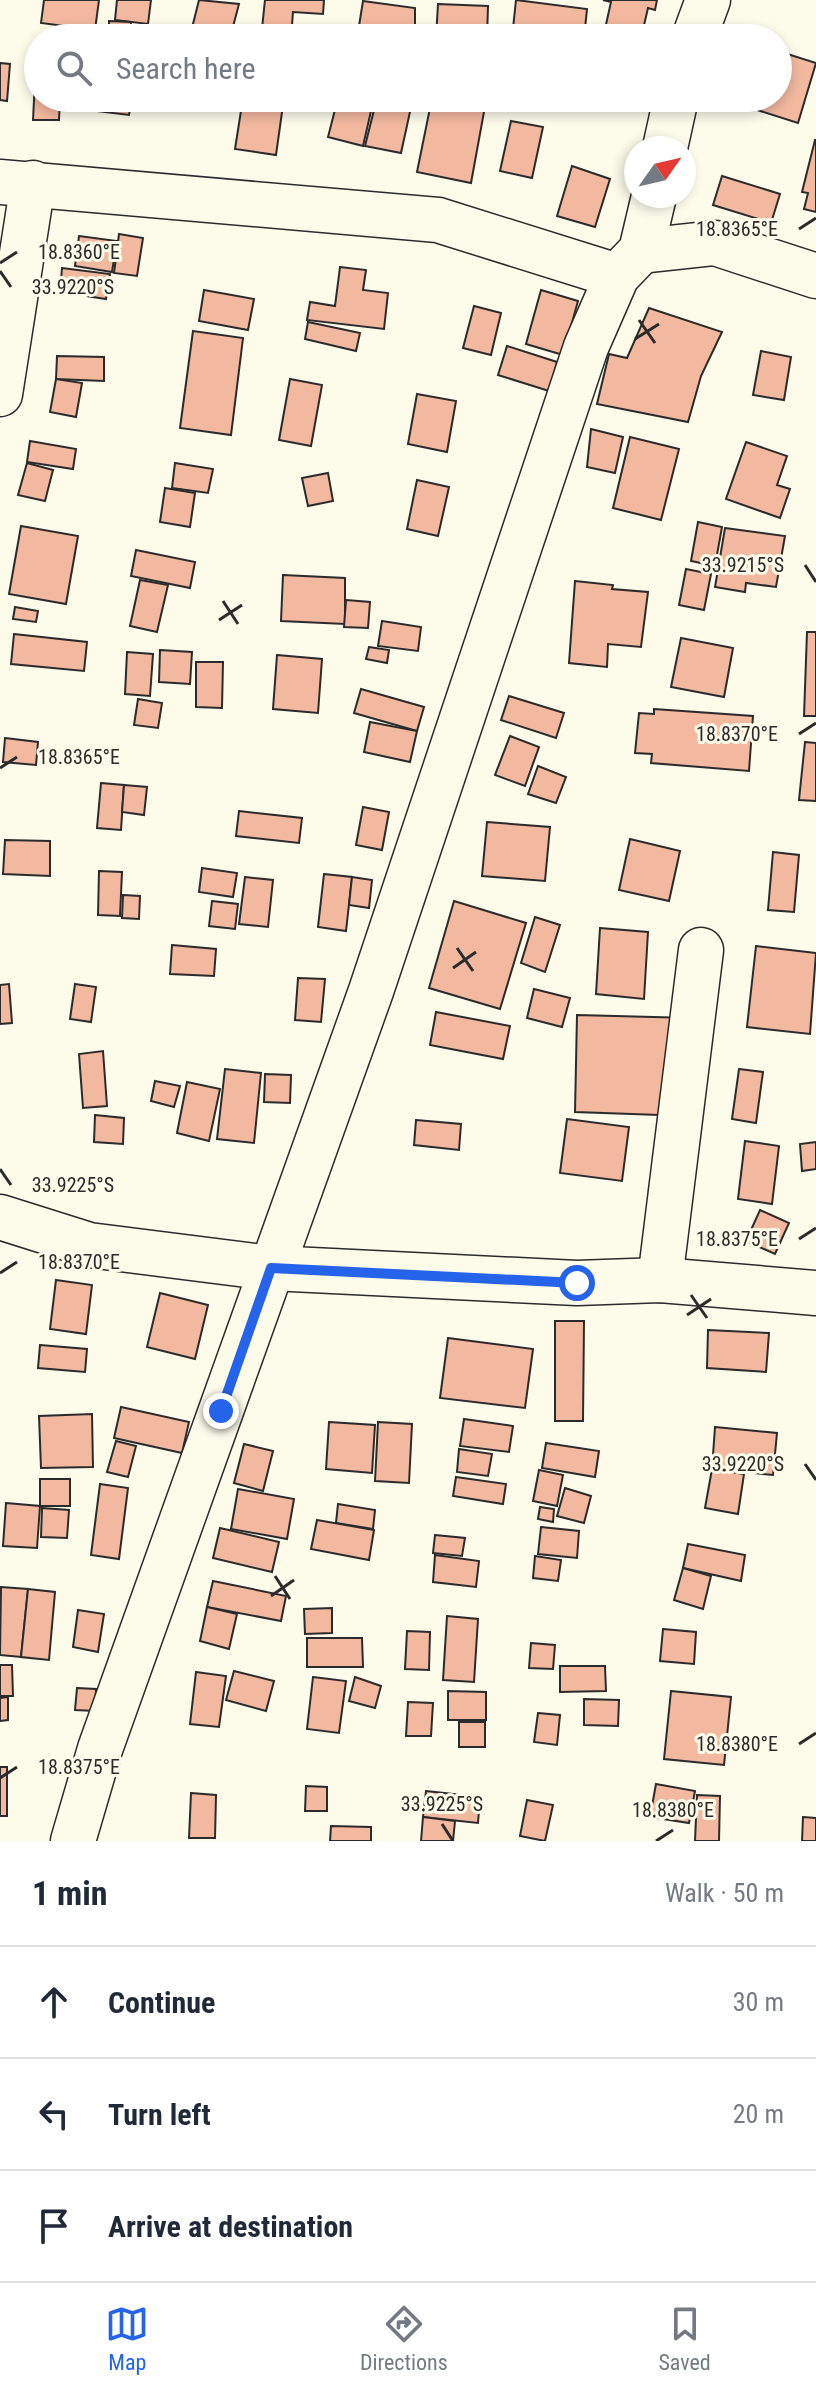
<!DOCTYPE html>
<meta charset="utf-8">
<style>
body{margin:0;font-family:"Roboto Condensed",sans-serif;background:#f6f6f7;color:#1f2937}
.compass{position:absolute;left:624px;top:136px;width:72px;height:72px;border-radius:50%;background:#fff;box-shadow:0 4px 12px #0003;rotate:56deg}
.stop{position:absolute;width:24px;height:24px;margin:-18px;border:6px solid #2563eb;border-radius:50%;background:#fff}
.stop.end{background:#2563eb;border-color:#fff;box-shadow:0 2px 8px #0008}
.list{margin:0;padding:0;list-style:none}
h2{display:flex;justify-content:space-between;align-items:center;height:104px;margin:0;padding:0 32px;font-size:34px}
h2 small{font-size:26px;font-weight:400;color:#747a83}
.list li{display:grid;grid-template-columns:52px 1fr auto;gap:24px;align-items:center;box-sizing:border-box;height:112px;padding:0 32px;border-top:2px solid #e0e1e3}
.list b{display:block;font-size:30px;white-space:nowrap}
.list em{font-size:26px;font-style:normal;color:#747a83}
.icon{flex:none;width:44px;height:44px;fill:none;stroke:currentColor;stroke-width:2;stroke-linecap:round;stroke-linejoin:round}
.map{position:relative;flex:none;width:816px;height:1841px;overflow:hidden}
.search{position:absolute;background:#fff;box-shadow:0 4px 12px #0003;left:24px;right:24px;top:24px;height:88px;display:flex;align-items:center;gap:20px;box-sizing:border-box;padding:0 28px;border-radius:44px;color:#747a83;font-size:30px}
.sheet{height:440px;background:#fff}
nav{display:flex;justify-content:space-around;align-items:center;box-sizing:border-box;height:112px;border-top:2px solid #e0e1e3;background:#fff;font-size:22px;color:#747a83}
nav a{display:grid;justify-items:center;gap:4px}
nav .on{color:#2563eb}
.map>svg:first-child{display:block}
.building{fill:#f2b8a0;stroke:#2b2b2b;stroke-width:2}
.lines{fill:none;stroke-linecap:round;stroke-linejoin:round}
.minor-casing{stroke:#2b2b2b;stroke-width:47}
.minor{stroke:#fdfbea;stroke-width:44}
.route{stroke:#2563eb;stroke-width:10}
.ticks{fill:none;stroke:#2b2b2b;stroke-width:3}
.ticks-label{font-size:20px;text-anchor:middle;fill:#2b2b2b;stroke:#fdfbea;stroke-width:6;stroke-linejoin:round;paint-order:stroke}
</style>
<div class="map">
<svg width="816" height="1841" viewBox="0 0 816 1841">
<rect width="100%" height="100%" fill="#fdfbea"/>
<!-- building -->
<g class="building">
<polygon points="44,0 99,0 95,30 41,23"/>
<polygon points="117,0 151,0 148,24 115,20"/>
<polygon points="199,0 239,4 230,38 191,32"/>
<polygon points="265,0 324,0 323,14 293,12 291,38 261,38"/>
<polygon points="516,0 587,9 584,38 512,38"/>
<polygon points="603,0 657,0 655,10 648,8 641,38 605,29 611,2"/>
<polygon points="363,1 415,8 415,38 383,38 385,30 359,26"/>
<polygon points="438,4 488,6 487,38 436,38"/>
<polygon points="109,21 131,22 130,38 109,38"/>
<polygon points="778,51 816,63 798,123 745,106 747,98 778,98"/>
<polygon points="36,61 38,98 60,98 59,120 33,120"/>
<polygon points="0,63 10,64 7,101 0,100"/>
<polygon points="98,98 132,98 129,115 96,111"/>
<polygon points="243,98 284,98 276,155 235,149"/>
<polygon points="338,98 374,98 363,146 328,137"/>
<polygon points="377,98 413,98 401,153 365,146"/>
<polygon points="432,98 486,101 471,183 417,172"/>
<polygon points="511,121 543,127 532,178 500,171"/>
<polygon points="815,140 816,140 816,212 804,209 808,193 802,192"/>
<polygon points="572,166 610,179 595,227 557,216"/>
<polygon points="722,176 780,194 771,223 713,205"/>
<polygon points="119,234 143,238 137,276 114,273"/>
<polygon points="79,236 117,241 112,272 75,266"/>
<polygon points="340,267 366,270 363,290 388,293 384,329 307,320 310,302 335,306"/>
<polygon points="62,268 110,274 106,299 60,292"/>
<polygon points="204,290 254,299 248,330 199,321"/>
<polygon points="541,290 578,301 563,355 526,344"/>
<polygon points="474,306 501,313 491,355 463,348"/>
<polygon points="649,308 722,332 701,376 688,422 597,404 609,354 627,358"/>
<polygon points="308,322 360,333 356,351 305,339"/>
<polygon points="193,331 243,338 231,435 180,428"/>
<polygon points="507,346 557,362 549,391 498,375"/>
<polygon points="761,351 791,357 784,400 753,395"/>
<polygon points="57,356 104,357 104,381 56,379"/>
<polygon points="56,379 82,383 76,417 50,412"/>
<polygon points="290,379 322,385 311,446 279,440"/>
<polygon points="417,394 456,401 447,452 408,444"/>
<polygon points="591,429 623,437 615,473 587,467"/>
<polygon points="630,437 679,449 661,520 613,508"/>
<polygon points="30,441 76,449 73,469 27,462"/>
<polygon points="746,442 787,456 777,485 790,489 780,518 726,499"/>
<polygon points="27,463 53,470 45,501 18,495"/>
<polygon points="175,463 213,469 208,493 172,488"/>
<polygon points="328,473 333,501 308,506 302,478"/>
<polygon points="417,480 449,487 438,536 407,529"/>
<polygon points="165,488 195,493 190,527 160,522"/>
<polygon points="698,522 722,527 715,566 691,561"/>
<polygon points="21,526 78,536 66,604 9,594"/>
<polygon points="725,528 785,536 776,587 746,583 745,592 715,587"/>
<polygon points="136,550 195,562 190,588 131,576"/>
<polygon points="686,569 711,574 704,610 679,605"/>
<polygon points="283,575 345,578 345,624 281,621"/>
<polygon points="140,580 168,585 157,632 130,626"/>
<polygon points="575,581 613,585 612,589 648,592 641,647 608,644 607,667 569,663"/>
<polygon points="346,600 370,602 368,628 344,627"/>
<polygon points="15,607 38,611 36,622 13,619"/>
<polygon points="382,621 421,627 418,651 378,646"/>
<polygon points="807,632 816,632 816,716 804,716"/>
<polygon points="14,634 87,642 84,671 11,664"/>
<polygon points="681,638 733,648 724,697 671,687"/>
<polygon points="369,647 389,650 387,663 366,659"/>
<polygon points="160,650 192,652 190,684 159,682"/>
<polygon points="127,652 153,654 150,696 125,694"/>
<polygon points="277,655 322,659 318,713 273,709"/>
<polygon points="196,662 223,662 222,708 196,707"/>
<polygon points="361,689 424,707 417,731 354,713"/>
<polygon points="509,696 564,713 556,738 501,720"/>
<polygon points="138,699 162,703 158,728 134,725"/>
<polygon points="654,709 753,716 749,771 651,763 652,754 635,753 639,713 654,714"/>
<polygon points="370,722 417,731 410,762 364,752"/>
<polygon points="510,736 539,747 525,786 495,775"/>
<polygon points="5,738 38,742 36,765 3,762"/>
<polygon points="805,742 816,743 816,801 799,800"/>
<polygon points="538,766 566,777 556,803 528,794"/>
<polygon points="101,783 124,785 121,830 97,828"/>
<polygon points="124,785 147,787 144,815 122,812"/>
<polygon points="363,807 389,812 382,850 356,845"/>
<polygon points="239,811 302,818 299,843 236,836"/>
<polygon points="487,822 550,827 545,881 482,876"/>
<polygon points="630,839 680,851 669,901 619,890"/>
<polygon points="5,840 50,841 50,876 3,874"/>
<polygon points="773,852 799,855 794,912 768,910"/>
<polygon points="202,868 237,873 233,897 199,892"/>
<polygon points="99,871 122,872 120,916 98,915"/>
<polygon points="324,874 352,877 346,931 318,927"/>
<polygon points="245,877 273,880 268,927 239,924"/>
<polygon points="352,877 372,880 369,908 349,905"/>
<polygon points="123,895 140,896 139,919 122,918"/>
<polygon points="212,901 238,904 235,929 209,926"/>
<polygon points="454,901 526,923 500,1009 429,988"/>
<polygon points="535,917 560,925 545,972 521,963"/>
<polygon points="600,928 648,932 644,999 596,994"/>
<polygon points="172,945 216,949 214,976 170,974"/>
<polygon points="756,946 816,953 810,1034 747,1027"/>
<polygon points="298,978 325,979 321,1022 295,1020"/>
<polygon points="9,984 12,1023 0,1024 0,985"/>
<polygon points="75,984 96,987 91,1022 70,1019"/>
<polygon points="534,989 570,998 562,1027 527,1018"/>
<polygon points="436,1012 510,1026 503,1059 430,1045"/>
<polygon points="577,1015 691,1018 688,1116 575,1112"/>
<polygon points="103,1051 107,1106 83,1108 79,1054"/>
<polygon points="225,1069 261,1073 254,1143 217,1139"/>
<polygon points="739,1069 763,1072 756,1123 732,1119"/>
<polygon points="265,1074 291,1075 290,1103 264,1102"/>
<polygon points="155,1081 180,1086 174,1107 151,1101"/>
<polygon points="187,1082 220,1089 209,1141 177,1133"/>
<polygon points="95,1115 124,1118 123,1144 94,1142"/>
<polygon points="567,1119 629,1127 622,1181 560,1173"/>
<polygon points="416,1120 461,1124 459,1150 414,1145"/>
<polygon points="745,1141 779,1146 772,1204 738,1199"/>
<polygon points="816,1142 816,1169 802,1171 800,1144"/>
<polygon points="760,1210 789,1223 775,1254 746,1241"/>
<polygon points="56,1280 92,1285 86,1334 50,1329"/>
<polygon points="160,1293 208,1305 195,1359 147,1347"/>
<polygon points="555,1321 584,1321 583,1421 555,1421"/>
<polygon points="708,1330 769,1333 766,1372 707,1368"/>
<polygon points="448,1338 533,1349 525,1408 440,1398"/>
<polygon points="40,1345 87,1349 85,1372 38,1368"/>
<polygon points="121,1407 189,1422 182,1453 114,1438"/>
<polygon points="92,1414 93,1467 41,1468 39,1416"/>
<polygon points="464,1419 513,1426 509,1452 460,1446"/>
<polygon points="329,1422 375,1425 372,1473 326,1469"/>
<polygon points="378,1422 412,1424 409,1483 375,1481"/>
<polygon points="715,1427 777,1433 773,1475 712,1469"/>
<polygon points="116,1441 136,1446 128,1477 107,1472"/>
<polygon points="546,1443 599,1451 595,1477 542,1468"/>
<polygon points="244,1444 273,1451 263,1491 234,1483"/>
<polygon points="459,1449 492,1454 488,1476 457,1472"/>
<polygon points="712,1469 744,1474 738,1514 705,1508"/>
<polygon points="539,1470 563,1475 557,1506 533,1501"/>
<polygon points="456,1477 506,1484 503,1504 453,1496"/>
<rect x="40" y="1479" width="30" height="27"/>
<polygon points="100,1484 128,1488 119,1559 91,1555"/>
<polygon points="565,1488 591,1496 584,1523 557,1516"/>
<polygon points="238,1489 294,1499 287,1539 231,1529"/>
<polygon points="6,1503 40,1506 37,1548 3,1546"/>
<polygon points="338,1504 375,1510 373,1529 336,1523"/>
<polygon points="540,1507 554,1509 553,1522 538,1519"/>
<polygon points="42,1508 69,1510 67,1538 41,1537"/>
<polygon points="317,1520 374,1530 369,1560 311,1549"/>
<polygon points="541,1527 579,1531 577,1558 538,1554"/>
<polygon points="220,1528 279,1542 272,1572 213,1558"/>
<polygon points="435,1535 465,1538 462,1556 433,1553"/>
<polygon points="688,1544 745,1555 741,1581 683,1568"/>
<polygon points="435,1555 479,1561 476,1587 433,1582"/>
<polygon points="535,1556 561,1560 558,1581 533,1578"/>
<polygon points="683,1568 711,1576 703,1609 674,1600"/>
<polygon points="213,1581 286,1596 281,1621 207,1607"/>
<polygon points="1,1587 28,1589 21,1657 0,1655"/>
<polygon points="28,1589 55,1592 49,1660 21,1657"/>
<polygon points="207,1607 237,1614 229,1649 200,1641"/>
<polygon points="332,1608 332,1633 305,1634 304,1609"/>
<polygon points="78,1610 104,1614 98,1652 73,1647"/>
<polygon points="447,1616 478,1619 474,1682 443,1680"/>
<polygon points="663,1629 696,1632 694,1664 660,1661"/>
<polygon points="407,1631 430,1632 429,1670 405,1669"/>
<polygon points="307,1638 362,1638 363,1667 307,1667"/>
<polygon points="531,1643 555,1645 553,1669 529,1668"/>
<polygon points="0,1665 12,1665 13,1696 0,1696"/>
<polygon points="560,1666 605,1666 606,1691 560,1692"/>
<polygon points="234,1671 274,1681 266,1711 226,1700"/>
<polygon points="196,1672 226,1676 219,1727 190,1724"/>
<polygon points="313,1677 346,1681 339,1733 307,1729"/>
<polygon points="355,1677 381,1686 375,1708 349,1701"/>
<polygon points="77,1688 96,1689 95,1711 75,1710"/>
<polygon points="448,1691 486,1692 486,1720 448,1720"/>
<polygon points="671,1691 731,1697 724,1765 664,1759"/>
<polygon points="8,1697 8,1720 0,1721 0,1698"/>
<polygon points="584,1699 619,1700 618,1726 584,1725"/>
<polygon points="408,1702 433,1703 431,1736 406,1736"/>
<polygon points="538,1713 560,1715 557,1745 534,1742"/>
<rect x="459" y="1722" width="26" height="25"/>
<rect x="0" y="1767" width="7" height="49"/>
<polygon points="656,1784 695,1791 689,1823 650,1817"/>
<polygon points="306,1786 327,1787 327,1811 305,1811"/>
<polygon points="426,1791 480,1797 478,1823 423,1817"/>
<polygon points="191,1793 216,1795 215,1838 189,1838"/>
<polygon points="697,1795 720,1796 719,1841 695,1841"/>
<polygon points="527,1800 553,1805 545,1841 520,1836"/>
<polygon points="423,1817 455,1821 453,1841 421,1841"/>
<polygon points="803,1817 816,1818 816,1841 802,1841"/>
<polygon points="331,1826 371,1827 371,1841 330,1841"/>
</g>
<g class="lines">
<!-- minor casing -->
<g class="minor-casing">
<g id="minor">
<polyline points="694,38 708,0"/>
<polyline points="665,148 676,98"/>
<polyline points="0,182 438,220 617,276"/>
<polyline points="641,251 715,243 816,276"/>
<polyline points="0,394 33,183"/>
<polyline points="0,1217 89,1245 271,1268 577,1283 660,1280 816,1293"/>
<polyline points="660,1280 701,950"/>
<polyline points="73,1841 100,1749 371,991 586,347 617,276 641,251 654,196"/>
</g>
</g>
<!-- minor -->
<use href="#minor" class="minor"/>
</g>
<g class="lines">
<!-- route -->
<polyline class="route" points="221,1411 271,1268 577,1283"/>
</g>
<!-- ticks -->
<path class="ticks" d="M 799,229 L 816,218M 0,263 L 17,252M 0,271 L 11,287M 639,320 L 655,343M 635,339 L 659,324M 805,565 L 816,582M 223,601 L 238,624M 219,620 L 242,605M 799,734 L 816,723M 0,768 L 17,757M 457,948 L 473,971M 453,968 L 476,952M 0,1169 L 11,1185M 799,1239 L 816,1228M 0,1273 L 17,1262M 691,1295 L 707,1318M 687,1315 L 711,1299M 805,1464 L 816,1480M 275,1576 L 290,1599M 271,1596 L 294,1580M 799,1744 L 816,1733M 0,1778 L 17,1767M 442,1824 L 453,1841M 656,1841 L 673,1830"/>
<g class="ticks-label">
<text x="737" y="236">18.8365°E</text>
<text x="79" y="259">18.8360°E</text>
<text x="73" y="294">33.9220°S</text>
<text x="743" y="572">33.9215°S</text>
<text x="737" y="741">18.8370°E</text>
<text x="79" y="764">18.8365°E</text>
<text x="73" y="1192">33.9225°S</text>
<text x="737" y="1246">18.8375°E</text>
<text x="79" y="1269">18.8370°E</text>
<text x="743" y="1471">33.9220°S</text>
<text x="737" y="1751">18.8380°E</text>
<text x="79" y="1774">18.8375°E</text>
<text x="442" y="1811">33.9225°S</text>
<text x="673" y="1817">18.8380°E</text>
</g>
</svg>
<svg class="compass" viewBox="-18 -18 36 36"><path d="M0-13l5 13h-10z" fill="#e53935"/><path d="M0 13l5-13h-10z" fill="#747a83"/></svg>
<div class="stop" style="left:577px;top:1283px"></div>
<div class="stop end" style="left:221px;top:1411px"></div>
<div class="search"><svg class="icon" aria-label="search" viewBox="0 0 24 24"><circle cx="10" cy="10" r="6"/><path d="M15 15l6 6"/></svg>Search here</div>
</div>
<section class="sheet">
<h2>1 min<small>Walk · 50 m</small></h2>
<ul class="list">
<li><svg class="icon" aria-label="ahead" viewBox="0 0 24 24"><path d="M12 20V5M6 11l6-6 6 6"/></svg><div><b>Continue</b></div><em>30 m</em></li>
<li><svg class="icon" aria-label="left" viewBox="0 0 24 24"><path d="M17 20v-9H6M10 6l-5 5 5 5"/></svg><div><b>Turn left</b></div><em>20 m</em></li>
<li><svg class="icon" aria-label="arrive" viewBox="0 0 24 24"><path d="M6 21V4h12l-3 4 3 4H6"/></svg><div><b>Arrive at destination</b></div></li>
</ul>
</section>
<nav>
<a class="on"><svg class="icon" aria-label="map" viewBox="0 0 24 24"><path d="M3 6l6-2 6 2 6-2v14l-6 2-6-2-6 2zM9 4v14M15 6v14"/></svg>Map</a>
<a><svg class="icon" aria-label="directions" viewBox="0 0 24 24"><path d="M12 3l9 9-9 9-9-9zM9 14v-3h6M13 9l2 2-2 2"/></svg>Directions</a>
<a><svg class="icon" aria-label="saved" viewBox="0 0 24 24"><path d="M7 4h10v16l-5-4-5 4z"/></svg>Saved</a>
</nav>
